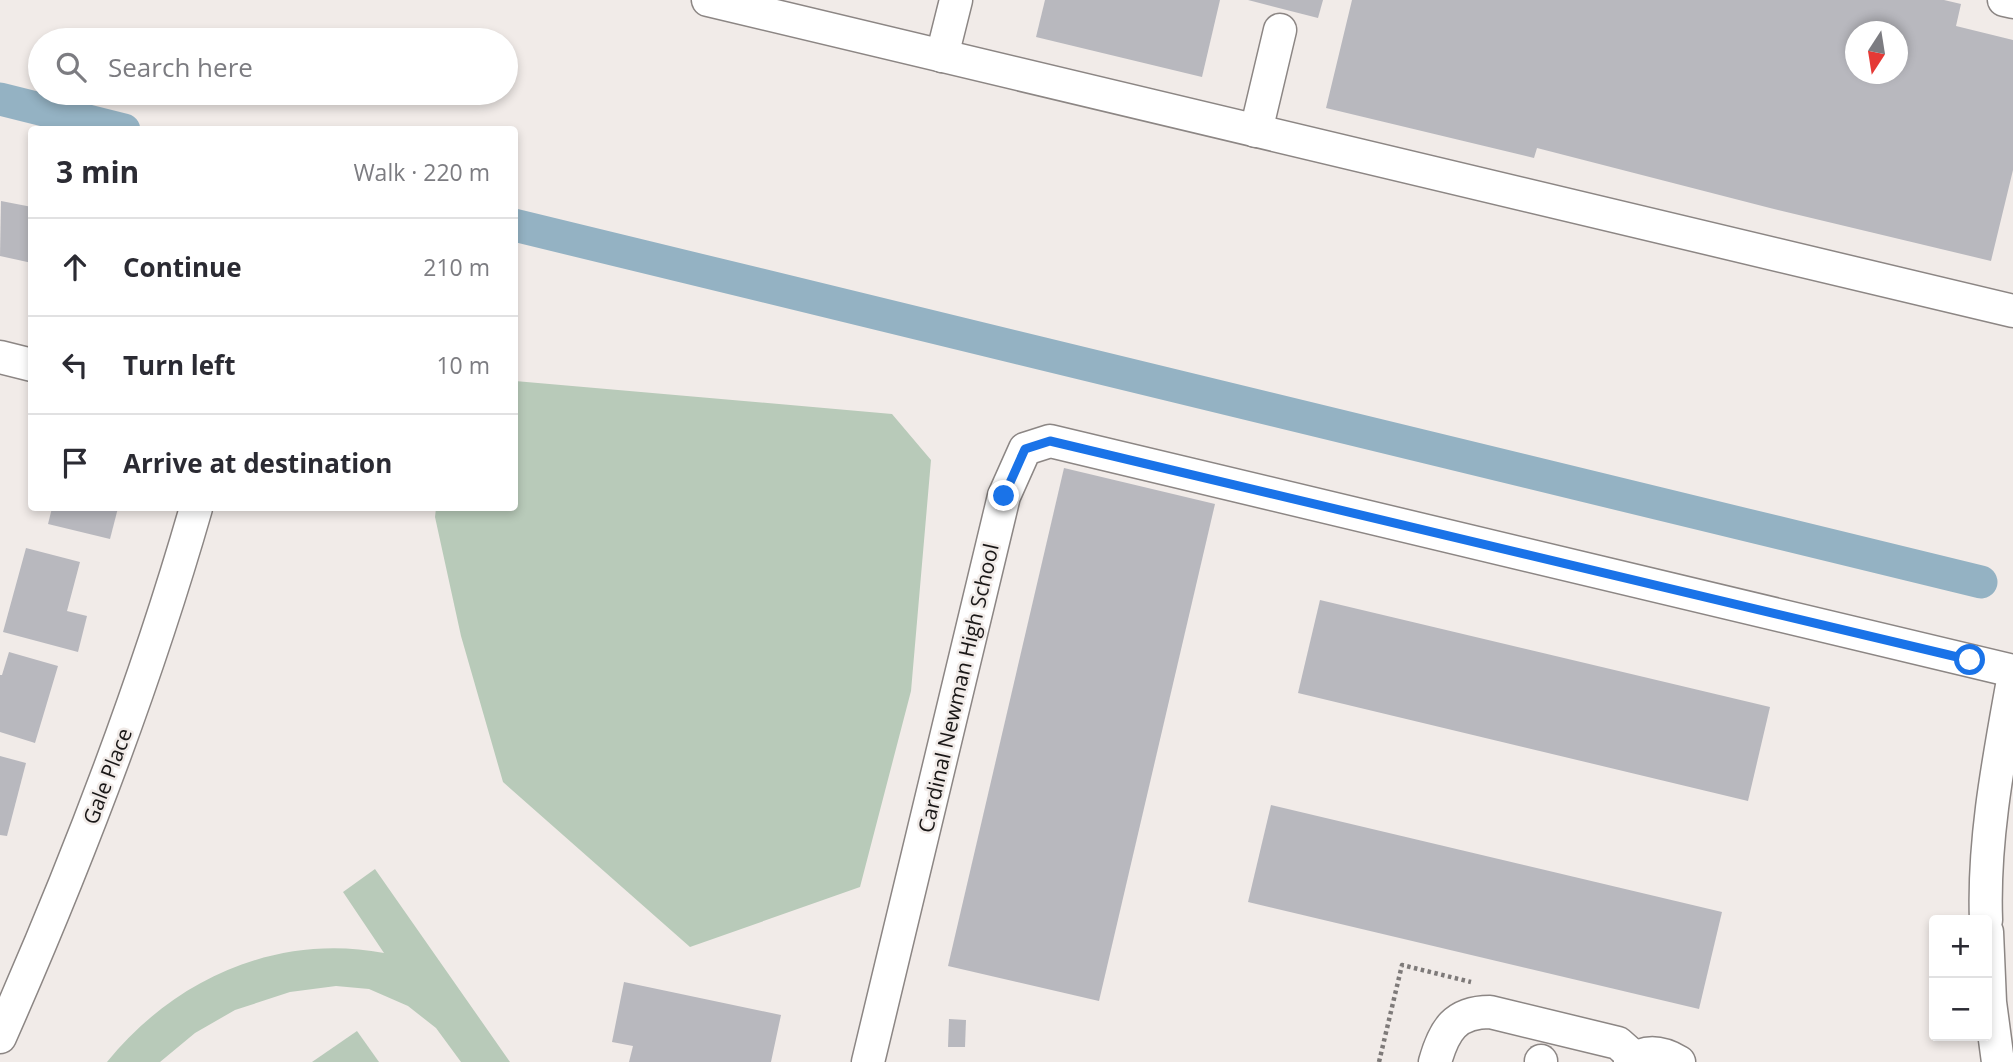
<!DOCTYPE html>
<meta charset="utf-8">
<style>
body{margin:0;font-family:"Open Sans",sans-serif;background:#f7f7f7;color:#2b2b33}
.controls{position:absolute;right:21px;bottom:21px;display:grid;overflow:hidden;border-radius:7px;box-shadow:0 4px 10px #0003}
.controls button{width:63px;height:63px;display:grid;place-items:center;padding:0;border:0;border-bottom:2px solid #e1e1e2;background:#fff;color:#2b2b33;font:35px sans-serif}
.compass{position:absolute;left:1845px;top:21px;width:63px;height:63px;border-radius:50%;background:#fff;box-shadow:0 4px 10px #0003;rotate:192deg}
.stop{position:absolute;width:21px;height:21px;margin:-16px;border:5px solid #1a73e8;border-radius:50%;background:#fff}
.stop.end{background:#1a73e8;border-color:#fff;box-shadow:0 2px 7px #0008}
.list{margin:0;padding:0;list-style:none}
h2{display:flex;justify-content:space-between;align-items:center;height:91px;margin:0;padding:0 28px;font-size:30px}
h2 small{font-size:23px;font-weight:400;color:#7c7c81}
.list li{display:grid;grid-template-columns:46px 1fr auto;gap:21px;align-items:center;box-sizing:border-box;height:98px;padding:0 28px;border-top:2px solid #e1e1e2}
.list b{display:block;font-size:26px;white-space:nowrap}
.list em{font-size:23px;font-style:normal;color:#7c7c81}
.icon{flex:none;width:38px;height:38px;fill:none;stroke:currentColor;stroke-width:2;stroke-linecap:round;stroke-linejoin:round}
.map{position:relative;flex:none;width:2013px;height:1062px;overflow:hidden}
.search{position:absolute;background:#fff;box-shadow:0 4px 10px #0003;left:28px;top:28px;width:490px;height:77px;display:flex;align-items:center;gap:18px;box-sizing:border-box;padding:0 24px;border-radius:38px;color:#7c7c81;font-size:26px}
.panel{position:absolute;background:#fff;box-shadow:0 4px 10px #0003;left:28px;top:126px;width:490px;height:385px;border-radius:7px}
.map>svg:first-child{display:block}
.green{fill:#b8cab9}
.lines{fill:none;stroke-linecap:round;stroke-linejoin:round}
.canal{stroke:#94b2c3;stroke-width:33}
.building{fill:#b8b8be;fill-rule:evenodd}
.minor-casing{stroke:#8c8684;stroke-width:35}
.path{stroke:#7e7a79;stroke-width:4.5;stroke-dasharray:3.5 3.5;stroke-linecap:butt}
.minor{stroke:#fff;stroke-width:32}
.route{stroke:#1a73e8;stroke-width:9}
.labels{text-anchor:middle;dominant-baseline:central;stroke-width:5;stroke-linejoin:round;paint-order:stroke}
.street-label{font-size:21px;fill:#191717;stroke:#f1ebe8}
</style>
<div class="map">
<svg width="2013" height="1062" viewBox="0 0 2013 1062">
<rect width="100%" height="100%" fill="#f1ebe8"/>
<!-- green -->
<g class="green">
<polygon points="515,381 892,414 931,460 911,691 860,887 690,947 503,782 461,636 435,517 436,508 514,508"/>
<path d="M 375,869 L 510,1062 L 461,1062 L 436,1028 L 408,1006 L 369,989 L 336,986 L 290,992 L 235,1010 L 195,1033 L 160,1062 L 107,1062 C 175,978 278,933 384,953 L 343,892 Z"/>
<polygon points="357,1031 379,1062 312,1062"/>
</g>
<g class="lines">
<!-- canal -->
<g class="canal">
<polyline points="0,99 124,130"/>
<polyline points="514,225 1981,582"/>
</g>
</g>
<!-- building -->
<g class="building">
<polygon points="1045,0 1220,0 1202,77 1036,37"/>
<polygon points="1248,0 1323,0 1318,18"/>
<path d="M 1352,0 L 1944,0 L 1961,4 L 1956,26 L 2013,40 L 2013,170 L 1991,261 L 1770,208 L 1537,148 L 1534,158 L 1326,108 ZM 1856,32 L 1898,32 L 1898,74 L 1856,74 Z"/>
<polygon points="1,201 32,207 32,263 0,256"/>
<polygon points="1064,468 1215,504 1099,1001 948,966"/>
<polygon points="52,508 118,508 110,539 48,524"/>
<polygon points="26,548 80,562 67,611 87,616 78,652 3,632"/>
<polygon points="1320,600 1770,707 1748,801 1298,693"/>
<polygon points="9,652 58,666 35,743 0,732 0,675 2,675"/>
<polygon points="0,756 26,763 7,836 0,835"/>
<polygon points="1271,805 1722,912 1699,1009 1248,902"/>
<polygon points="624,982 781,1015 771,1062 629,1062 633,1046 612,1042"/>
<polygon points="949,1019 966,1020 965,1047 948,1047"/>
</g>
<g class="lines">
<!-- minor casing -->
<g class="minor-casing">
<g id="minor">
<polyline points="708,0 2013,311"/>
<polyline points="2004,0 2013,2"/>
<polyline points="942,56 956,0"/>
<polyline points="1256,131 1280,30"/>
<polyline points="0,357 32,365"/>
<path d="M 1986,920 C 1983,840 1999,758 2013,680"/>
<polyline points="1987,932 1990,1002 1998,1062"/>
<path d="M 0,1037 C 76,865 144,689 196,508"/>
<polyline points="868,1062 1004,496 1025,449 1050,441 2013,671"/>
<path d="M 1435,1062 C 1444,1030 1455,1012 1490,1012 L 1618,1043 L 1635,1058"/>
<polyline points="1541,1062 1541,1061"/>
<path d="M 1630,1062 C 1646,1049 1662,1052 1679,1062"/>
</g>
</g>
<!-- path -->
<polyline class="path" points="1379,1062 1402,965 1471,982"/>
<!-- minor -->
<use href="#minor" class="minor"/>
</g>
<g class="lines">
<!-- route -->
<polyline class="route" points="1004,496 1025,449 1050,441 1970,660"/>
</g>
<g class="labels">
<!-- street labels -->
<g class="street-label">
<text transform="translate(958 688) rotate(-77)">Cardinal Newman High School</text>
<text transform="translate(107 776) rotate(-69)">Gale Place</text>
</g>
</g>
</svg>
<div class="controls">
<button>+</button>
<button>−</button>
</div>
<svg class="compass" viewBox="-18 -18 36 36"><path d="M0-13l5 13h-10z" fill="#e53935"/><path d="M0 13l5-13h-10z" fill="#7c7c81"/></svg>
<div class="stop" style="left:1970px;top:660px"></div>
<div class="stop end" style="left:1004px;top:496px"></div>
<div class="search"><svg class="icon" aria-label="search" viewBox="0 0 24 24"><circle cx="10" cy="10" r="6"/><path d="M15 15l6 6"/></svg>Search here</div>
<section class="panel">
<h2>3 min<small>Walk · 220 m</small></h2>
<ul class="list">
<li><svg class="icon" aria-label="ahead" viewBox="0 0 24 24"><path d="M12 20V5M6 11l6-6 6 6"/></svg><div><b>Continue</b></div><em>210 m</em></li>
<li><svg class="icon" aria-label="left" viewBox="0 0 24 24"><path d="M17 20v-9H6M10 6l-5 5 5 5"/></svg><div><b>Turn left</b></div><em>10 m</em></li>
<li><svg class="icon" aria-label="arrive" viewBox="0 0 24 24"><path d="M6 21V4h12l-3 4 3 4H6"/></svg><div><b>Arrive at destination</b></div></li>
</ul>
</section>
</div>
